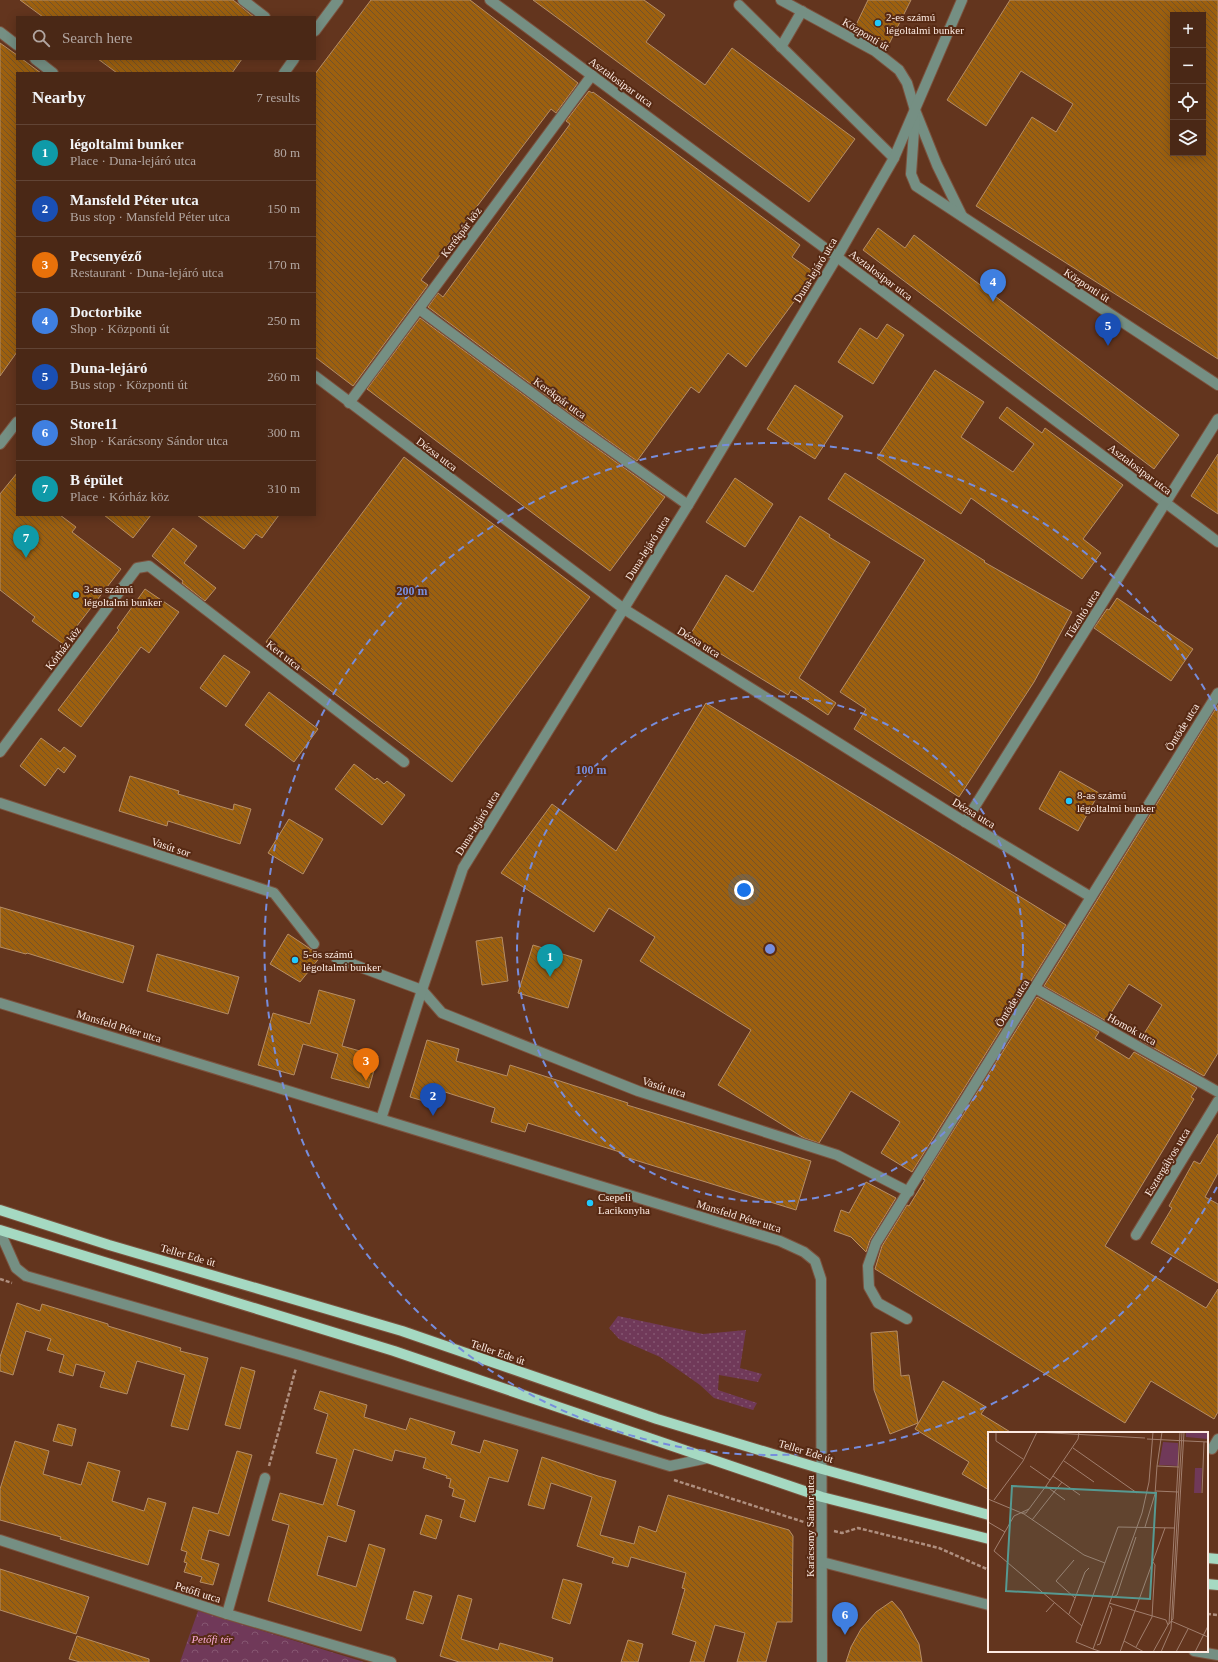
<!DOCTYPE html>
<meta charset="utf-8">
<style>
body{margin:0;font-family:Georgia,serif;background:#543423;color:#f1f3f6}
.controls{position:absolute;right:12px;top:12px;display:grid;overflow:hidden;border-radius:0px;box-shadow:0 2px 10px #0003}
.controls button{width:36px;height:36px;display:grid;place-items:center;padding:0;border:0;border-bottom:1px solid #614435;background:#4a2816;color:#f1f3f6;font:20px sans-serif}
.you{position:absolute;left:744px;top:890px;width:14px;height:14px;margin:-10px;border:3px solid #fff;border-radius:50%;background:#1a73e8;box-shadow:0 0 0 6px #1a73e833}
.badge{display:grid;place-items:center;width:26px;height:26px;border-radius:50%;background:#20c9fd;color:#fff;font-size:13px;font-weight:700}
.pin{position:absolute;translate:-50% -33px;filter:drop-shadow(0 1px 2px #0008)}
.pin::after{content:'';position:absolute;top:21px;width:14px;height:12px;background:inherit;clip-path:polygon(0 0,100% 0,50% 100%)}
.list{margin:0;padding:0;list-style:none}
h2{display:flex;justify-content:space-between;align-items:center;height:52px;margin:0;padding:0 16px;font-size:17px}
h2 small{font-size:13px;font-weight:400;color:#b2a6a1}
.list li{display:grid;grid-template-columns:26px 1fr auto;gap:12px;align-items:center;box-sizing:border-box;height:56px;padding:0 16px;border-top:1px solid #614435}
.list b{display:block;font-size:15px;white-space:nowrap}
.list p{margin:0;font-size:13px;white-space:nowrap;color:#b2a6a1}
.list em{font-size:13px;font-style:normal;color:#b2a6a1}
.icon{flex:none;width:22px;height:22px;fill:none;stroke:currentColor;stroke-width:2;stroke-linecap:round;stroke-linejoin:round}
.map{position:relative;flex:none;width:1218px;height:1662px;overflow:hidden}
.search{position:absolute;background:#4a2816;box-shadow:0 2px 10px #0003;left:16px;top:16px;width:300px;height:44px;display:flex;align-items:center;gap:10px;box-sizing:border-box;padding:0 14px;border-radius:0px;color:#b2a6a1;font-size:15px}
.panel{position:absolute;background:#4a2816;box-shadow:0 2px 10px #0003;left:16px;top:72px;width:300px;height:444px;border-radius:0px}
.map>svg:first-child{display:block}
.grass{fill:url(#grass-dots)}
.forest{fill:url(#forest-crowns)}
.building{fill:url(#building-back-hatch);stroke:#b68d65;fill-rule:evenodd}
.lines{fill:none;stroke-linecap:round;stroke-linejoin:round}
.minor-casing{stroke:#7c523e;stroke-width:12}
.major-casing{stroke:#7c523e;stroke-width:12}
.path{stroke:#af8f7f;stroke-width:2.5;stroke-dasharray:4 2;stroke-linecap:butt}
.minor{stroke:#758f83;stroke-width:10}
.major{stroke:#a5d9c2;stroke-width:10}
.ring{fill:none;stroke:#778ddc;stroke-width:2;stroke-dasharray:7 5}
.poi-dot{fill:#20c9fd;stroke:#572a14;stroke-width:1.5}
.labels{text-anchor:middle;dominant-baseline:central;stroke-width:4;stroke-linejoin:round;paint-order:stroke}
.poi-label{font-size:11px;fill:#fdebe3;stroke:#572a14;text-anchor:start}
.street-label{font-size:11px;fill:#fdebe3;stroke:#572a14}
.park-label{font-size:11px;font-style:italic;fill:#faacd7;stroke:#572a14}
.inset-road{fill:none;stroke:#a17e6d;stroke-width:1}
.view{fill:#569991;fill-opacity:0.15;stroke:#569991;stroke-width:2}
.inset-edge{fill:none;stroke:#fdebe3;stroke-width:2}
.centre{fill:#778ddc;stroke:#572a14;stroke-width:2}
.ring-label{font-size:12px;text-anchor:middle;font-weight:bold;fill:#778ddc;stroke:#572a14;stroke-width:4;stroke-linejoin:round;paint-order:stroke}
</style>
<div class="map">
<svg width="1218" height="1662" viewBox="0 0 1218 1662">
<defs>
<pattern id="grass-dots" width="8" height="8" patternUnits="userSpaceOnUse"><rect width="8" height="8" fill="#703959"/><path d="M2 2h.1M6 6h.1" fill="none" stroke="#855671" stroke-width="1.8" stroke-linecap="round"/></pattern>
<pattern id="forest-crowns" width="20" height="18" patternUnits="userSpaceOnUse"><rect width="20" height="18" fill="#703959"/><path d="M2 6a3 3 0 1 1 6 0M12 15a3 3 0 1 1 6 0" fill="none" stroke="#855671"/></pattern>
<pattern id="building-back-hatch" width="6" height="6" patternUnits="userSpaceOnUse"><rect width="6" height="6" fill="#9d600f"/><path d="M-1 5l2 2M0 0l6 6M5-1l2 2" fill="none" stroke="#74532a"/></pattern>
</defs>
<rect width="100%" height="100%" fill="#63351e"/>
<!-- grass -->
<polygon class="grass" points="618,1316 703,1334 746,1330 740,1368 762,1374 758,1382 719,1375 718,1390 757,1403 753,1410 714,1398 700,1385 660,1357 619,1339 609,1328"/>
<!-- forest -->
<polygon class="forest" points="198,1611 364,1662 180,1662"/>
<!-- building -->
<g class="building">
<polygon points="20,0 233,0 254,17 43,17"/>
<polygon points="371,0 470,0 578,83 556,113 551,109 421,280 428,285 353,386 315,357 315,74"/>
<polygon points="533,0 644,0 665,15 646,42 705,85 732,48 855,139 809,202"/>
<polygon points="868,0 911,0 889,44 855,27"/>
<path d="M 1010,0 L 1218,0 L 1218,359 L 976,206 L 1032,117 L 1056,132 L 1073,104 L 1021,71 L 986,126 L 947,100 ZM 1173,15 L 1203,15 L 1203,153 L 1173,153 Z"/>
<polygon points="0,43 17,55 17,59 22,59 41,73 17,73 17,352 0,376"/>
<polygon points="98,59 242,59 232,73 117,73"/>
<polygon points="589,91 592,93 593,92 800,245 792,257 815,273 746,367 728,353 699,393 691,387 637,461 575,417 428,307 438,293 443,297 570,124 566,121"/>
<polygon points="878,228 905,248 914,235 1179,435 1154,469 863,250"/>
<polygon points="420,318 567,427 665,497 610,571 367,389"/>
<polygon points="887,324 904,335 873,384 838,362 860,328 877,339"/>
<polygon points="935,370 984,402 961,437 1013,472 1034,444 999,418 1007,407 1042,433 1045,428 1123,485 1083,539 1101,553 1082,579 971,498 961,514 877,458"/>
<polygon points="795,385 843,416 815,459 767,429"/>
<polygon points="1218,454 1218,514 1191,496"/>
<polygon points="404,457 590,597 452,782 266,642"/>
<polygon points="17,473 17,515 60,515 76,527 72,532 121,569 63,644 32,621 35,617 0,590 0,494"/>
<polygon points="845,473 985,561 984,562 1072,612 1034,682 959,797 854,729 866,709 840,692 925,560 828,499"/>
<polygon points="735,478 773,504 745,547 706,522"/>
<polygon points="104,515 151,515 133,538"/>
<polygon points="197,515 279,515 262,538 256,534 244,549"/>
<polygon points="800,516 830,535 829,537 870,562 799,678 836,703 828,715 791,690 788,695 690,635 726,575 753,592"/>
<polygon points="173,528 197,546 184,563 216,588 205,601 182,583 183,581 152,556"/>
<polygon points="145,589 179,612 149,653 141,647 81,727 58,710 119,630 117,628"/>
<polygon points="1117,598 1193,649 1171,681 1094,628 1107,609 1109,610"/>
<polygon points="224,655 250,672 226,707 200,688"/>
<polygon points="269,692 318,729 294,762 245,725"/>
<polygon points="706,703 1066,925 912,1172 881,1153 900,1122 851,1091 819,1143 804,1138 718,1085 751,1030 640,961 655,937 609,908 594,932 501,873 552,804 616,851"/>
<polygon points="1218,705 1218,1053 1204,1076 1140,1040 1162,1005 1129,984 1106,1021 1044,986"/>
<polygon points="41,738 60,752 64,747 76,756 64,773 58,768 45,786 20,766"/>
<polygon points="354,764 375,780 377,778 384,784 387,781 405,795 382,825 335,789"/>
<polygon points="1060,771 1099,793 1078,831 1039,809"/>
<polygon points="130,776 179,791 178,794 233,810 234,804 251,809 240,844 168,821 167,826 119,811"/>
<polygon points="289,819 323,839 303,874 268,853"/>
<polygon points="0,907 134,946 123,983 27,953 26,954 0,947"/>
<polygon points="288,934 321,956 300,982 270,964"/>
<polygon points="502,937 508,981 482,985 476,941"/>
<polygon points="533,945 582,960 568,1008 518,993"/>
<polygon points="157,954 239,977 228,1014 147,991"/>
<polygon points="319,990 355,1000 342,1046 378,1056 369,1088 331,1078 338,1054 303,1044 294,1075 258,1065 273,1013 310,1024"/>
<polygon points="1037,997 1099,1032 1095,1038 1129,1059 1134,1052 1197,1088 1191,1097 1194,1099 1105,1246 1206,1308 1218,1289 1218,1412 1214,1419 1151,1381 1125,1423 875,1269 882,1246 907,1205 909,1206 925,1180 923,1179"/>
<polygon points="427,1040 459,1049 456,1061 507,1076 510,1065 628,1103 627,1105 811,1161 796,1210 622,1156 623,1153 528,1123 525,1132 491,1122 495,1108 445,1092 441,1106 410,1097"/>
<polygon points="1218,1134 1218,1173 1205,1197 1218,1204 1218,1283 1151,1243 1172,1208 1169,1206 1194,1161 1200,1164"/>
<polygon points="866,1182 896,1198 870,1240 866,1252 851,1237 834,1231 841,1210 849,1213"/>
<polygon points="17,1303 40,1311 42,1304 108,1324 108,1326 181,1348 180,1351 208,1358 188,1430 171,1426 185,1375 137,1361 127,1394 100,1387 105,1372 76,1364 73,1376 59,1372 64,1355 47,1350 51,1339 26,1331 13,1375 0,1371 0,1357"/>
<polygon points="897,1331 901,1376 909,1375 918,1423 890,1434 874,1390 871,1333"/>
<polygon points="241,1367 255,1371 240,1429 225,1425"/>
<polygon points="943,1381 986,1407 981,1414 1012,1433 989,1433 989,1490 962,1474 969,1462 915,1429"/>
<polygon points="320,1391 367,1405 364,1417 406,1430 410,1418 455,1432 451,1444 480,1453 484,1440 518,1450 508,1482 489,1477 475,1522 460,1517 465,1500 452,1496 454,1489 449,1487 451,1479 446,1478 447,1476 423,1468 426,1458 395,1450 392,1461 354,1449 337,1505 355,1511 346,1542 328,1536 317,1575 356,1587 369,1544 385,1549 361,1631 268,1601 289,1525 272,1520 280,1493 323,1505 337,1459 316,1453 328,1414 314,1409"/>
<polygon points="58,1424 76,1429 72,1446 53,1441"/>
<polygon points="15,1441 49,1451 43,1474 81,1485 88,1462 120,1471 112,1501 144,1511 148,1498 166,1503 148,1565 60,1539 61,1537 0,1520 0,1489"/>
<polygon points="237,1451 252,1455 229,1536 209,1530 201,1559 219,1564 213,1585 200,1582 202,1577 184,1572 187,1563 184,1562 187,1552 181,1550 193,1507 218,1514"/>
<polygon points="542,1457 598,1476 616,1481 600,1535 634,1544 639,1526 656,1532 668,1495 789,1530 793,1536 792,1622 777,1622 766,1662 737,1662 745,1633 715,1625 704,1662 690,1662 696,1642 672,1634 685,1589 682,1588 686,1573 631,1557 628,1567 612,1563 614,1558 577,1546 592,1497 551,1483 544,1509 528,1505"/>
<polygon points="426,1515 442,1520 436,1539 420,1534"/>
<polygon points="0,1569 89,1597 76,1634 0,1610"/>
<polygon points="563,1579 582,1584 570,1624 552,1618"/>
<polygon points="414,1591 432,1596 423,1624 406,1619"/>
<polygon points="458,1595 472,1599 461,1639 498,1650 500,1643 553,1658 552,1662 459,1662 440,1656"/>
<polygon points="892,1601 901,1611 919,1644 922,1662 846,1662 851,1647 861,1629 876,1612"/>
<polygon points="77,1636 149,1659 149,1662 80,1662 69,1659"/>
<polygon points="628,1640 643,1644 638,1662 621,1662"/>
</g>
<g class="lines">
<!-- minor casing -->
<g class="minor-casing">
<g id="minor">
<polyline points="243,0 265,17"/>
<polyline points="490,0 837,257 1218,542"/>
<polyline points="781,0 875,51 899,70 907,83 915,110 937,165 962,216"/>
<polyline points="739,5 894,158"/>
<polyline points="315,31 338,0"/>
<polyline points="0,32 17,45"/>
<polyline points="781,47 802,11"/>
<polyline points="35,59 53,73"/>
<polyline points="284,73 294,59"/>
<polyline points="915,116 911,174 916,186 1218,385"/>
<polyline points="419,309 571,422 688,505"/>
<polyline points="315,376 624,609 965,822 1091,897"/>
<polyline points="349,403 592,75"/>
<polyline points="0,444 17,422"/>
<polyline points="0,752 137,568 149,566 404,762"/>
<polyline points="0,803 274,893 314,944"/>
<polyline points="965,822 1218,419"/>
<polyline points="336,958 422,990 442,1013 638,1091 837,1155 909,1192"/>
<polyline points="1035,988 1218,1092"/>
<polyline points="0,1003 780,1241 804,1252 815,1261 821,1279 822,1662"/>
<polyline points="381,1119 422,990 463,868 688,505 837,257 894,158 962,0"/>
<polyline points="0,1232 16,1268 26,1276 300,1355 670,1466 708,1458"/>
<polyline points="1136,1235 1218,1101"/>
<polyline points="907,1319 878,1303 869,1287 868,1266 876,1243 1218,693"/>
<polyline points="1212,1449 1218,1439"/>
<polyline points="0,1540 227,1614 391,1662"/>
<polyline points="822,1562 989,1605"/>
<polyline points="227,1614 265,1478"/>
<polyline points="1194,1651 1218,1655"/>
</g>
</g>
<!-- major casing -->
<g class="major-casing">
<g id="major">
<polyline points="0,1210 109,1245 402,1331 657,1419 822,1469 989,1515"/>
<polyline points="0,1230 394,1351 822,1497 989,1539"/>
<polyline points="1207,1558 1218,1559"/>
<polyline points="1207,1584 1218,1585"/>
</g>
</g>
<!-- path -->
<g class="path">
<polyline points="0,1279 12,1283"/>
<polyline points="269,1466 296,1368"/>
<polyline points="674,1480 810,1524"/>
<polyline points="834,1531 842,1533 858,1528 939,1548 989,1570"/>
<polyline points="1207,1614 1218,1615"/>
</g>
<!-- minor -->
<use href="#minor" class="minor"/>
<!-- major -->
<use href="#major" class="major"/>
</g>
<!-- distance rings -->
<g class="ring">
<circle cx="770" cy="949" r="253"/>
<path d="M1217 1187A506 506 0 1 1 1217 711"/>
</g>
<!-- markers -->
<g class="poi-dot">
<circle cx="878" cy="23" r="4"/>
<circle cx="76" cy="595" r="4"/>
<circle cx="1069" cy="801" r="4"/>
<circle cx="295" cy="960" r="4"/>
<circle cx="590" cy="1203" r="4"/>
</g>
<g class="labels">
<!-- poi labels -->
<g class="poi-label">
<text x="886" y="17">2-es számú<tspan x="886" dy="13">légoltalmi bunker</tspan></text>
<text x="84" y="589">3-as számú<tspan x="84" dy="13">légoltalmi bunker</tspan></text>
<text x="1077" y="795">8-as számú<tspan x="1077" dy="13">légoltalmi bunker</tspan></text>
<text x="303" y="954">5-ös számú<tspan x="303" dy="13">légoltalmi bunker</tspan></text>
<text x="598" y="1197">Csepeli<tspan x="598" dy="13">Lacikonyha</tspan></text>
</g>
<!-- street labels -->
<g class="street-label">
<text transform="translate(866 34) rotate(31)">Központi út</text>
<text transform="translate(621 82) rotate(36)">Asztalosipar utca</text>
<text transform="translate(461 232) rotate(-53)">Kerékpár köz</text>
<text transform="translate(815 270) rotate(-59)">Duna-lejáró utca</text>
<text transform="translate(881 275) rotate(37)">Asztalosipar utca</text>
<text transform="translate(1087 285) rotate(33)">Központi út</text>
<text transform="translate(560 398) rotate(36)">Kerékpár utca</text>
<text transform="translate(437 454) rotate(37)">Dézsa utca</text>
<text transform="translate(1140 469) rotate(37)">Asztalosipar utca</text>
<text transform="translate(647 548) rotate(-58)">Duna-lejáró utca</text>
<text transform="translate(1082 614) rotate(-58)">Tűzoltó utca</text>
<text transform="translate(699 642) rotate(32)">Dézsa utca</text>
<text transform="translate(63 648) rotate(-53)">Kórház köz</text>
<text transform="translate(284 655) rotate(38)">Kert utca</text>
<text transform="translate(1182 727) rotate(-58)">Öntöde utca</text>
<text transform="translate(974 813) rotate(31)">Dézsa utca</text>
<text transform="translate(477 823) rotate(-58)">Duna-lejáró utca</text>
<text transform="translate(171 847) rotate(18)">Vasút sor</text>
<text transform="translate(1012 1003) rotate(-58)">Öntöde utca</text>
<text transform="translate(119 1026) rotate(17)">Mansfeld Péter utca</text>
<text transform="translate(1132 1029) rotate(29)">Homok utca</text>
<text transform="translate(664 1087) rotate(18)">Vasút utca</text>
<text transform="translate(1167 1162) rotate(-59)">Esztergályos utca</text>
<text transform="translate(739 1216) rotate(17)">Mansfeld Péter utca</text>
<text transform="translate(188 1255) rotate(16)">Teller Ede út</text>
<text transform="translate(498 1352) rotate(19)">Teller Ede út</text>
<text transform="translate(806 1451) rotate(17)">Teller Ede út</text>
<text transform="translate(810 1526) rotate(-90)">Karácsony Sándor utca</text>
<text transform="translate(198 1592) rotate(18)">Petőfi utca</text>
</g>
<!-- park labels -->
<g class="park-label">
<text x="212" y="1639">Petőfi tér</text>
</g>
</g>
<!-- overview -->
<g transform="translate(988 1432)">
<rect width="220" height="220" fill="#63351e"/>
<path d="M 175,10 L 190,11 L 190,34 L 171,33 Z" fill="#703959"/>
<path d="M 198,0 L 220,0 L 220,7 L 198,5 ZM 207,36 L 214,36 L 213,61 L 206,61 Z" fill="#703959"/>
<path class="inset-road" d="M 8,0 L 8,9 L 35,27M 46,0 L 157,6M 159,7 L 220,10M 85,16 L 149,61M 76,29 L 106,50M 42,34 L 62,48M 169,34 L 174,0M 65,44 L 92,63M 58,54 L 77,68M 168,59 L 190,60M 214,61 L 216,10M 0,67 L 36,82 L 96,123 L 117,131M 6,68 L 35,29 L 49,0M 41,77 L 26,84 L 6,119 L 94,194M 34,81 L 38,81 L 58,54 L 90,7 L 91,0M 44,88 L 74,50M 0,90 L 17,100M 157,95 L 167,62 L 169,34 L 191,35M 86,128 L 68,149 L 87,166M 125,165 L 129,163 L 148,105M 121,171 L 178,188 L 180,193 L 165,220M 58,180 L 67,170M 81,182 L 97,140 L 101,136M 183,189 L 220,205M 181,192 L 192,0M 180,193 L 185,187 L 196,0M 136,209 L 156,220M 109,213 L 112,212 L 124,177 L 122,174M 148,215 L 164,185 L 167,133 L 165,130M 105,217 L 88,210 L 130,95 L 187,96M 114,220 L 105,217 L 154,81 L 161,50 L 165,0M 132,220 L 177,96M 173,220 L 183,197 L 194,0M 188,220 L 200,197M 207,220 L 220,194"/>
<path class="view" d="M 24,54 L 168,61 L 162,167 L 18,159 Z"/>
<rect width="220" height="220" class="inset-edge"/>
</g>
<circle cx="770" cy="949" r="6" class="centre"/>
<g class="ring-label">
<text x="412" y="595">200 m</text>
<text x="591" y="774">100 m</text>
</g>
</svg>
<div class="controls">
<button>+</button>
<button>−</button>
<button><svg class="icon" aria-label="locate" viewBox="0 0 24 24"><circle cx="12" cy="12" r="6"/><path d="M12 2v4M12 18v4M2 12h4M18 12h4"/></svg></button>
<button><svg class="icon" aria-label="layers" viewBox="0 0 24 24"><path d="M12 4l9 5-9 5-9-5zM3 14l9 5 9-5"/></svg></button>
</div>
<div class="you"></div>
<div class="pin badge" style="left:550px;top:977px;background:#0f9aa8">1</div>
<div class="pin badge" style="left:433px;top:1116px;background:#1a4fb4">2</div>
<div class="pin badge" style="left:366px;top:1081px;background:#e8710a">3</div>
<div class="pin badge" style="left:993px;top:302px;background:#3f7fe0">4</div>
<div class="pin badge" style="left:1108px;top:346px;background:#1a4fb4">5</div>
<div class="pin badge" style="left:845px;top:1635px;background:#3f7fe0">6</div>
<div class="pin badge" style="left:26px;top:558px;background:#0f9aa8">7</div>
<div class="search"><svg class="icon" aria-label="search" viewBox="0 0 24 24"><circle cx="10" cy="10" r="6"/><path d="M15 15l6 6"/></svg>Search here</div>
<section class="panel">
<h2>Nearby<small>7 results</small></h2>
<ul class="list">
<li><span class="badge" style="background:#0f9aa8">1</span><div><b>légoltalmi bunker</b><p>Place · Duna-lejáró utca</p></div><em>80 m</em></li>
<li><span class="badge" style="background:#1a4fb4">2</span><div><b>Mansfeld Péter utca</b><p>Bus stop · Mansfeld Péter utca</p></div><em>150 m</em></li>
<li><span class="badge" style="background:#e8710a">3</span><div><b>Pecsenyéző</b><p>Restaurant · Duna-lejáró utca</p></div><em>170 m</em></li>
<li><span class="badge" style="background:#3f7fe0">4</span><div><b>Doctorbike</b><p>Shop · Központi út</p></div><em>250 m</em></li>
<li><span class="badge" style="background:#1a4fb4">5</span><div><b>Duna-lejáró</b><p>Bus stop · Központi út</p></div><em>260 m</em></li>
<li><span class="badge" style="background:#3f7fe0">6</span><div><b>Store11</b><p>Shop · Karácsony Sándor utca</p></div><em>300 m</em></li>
<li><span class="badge" style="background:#0f9aa8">7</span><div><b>B épület</b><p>Place · Kórház köz</p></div><em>310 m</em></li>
</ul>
</section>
</div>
